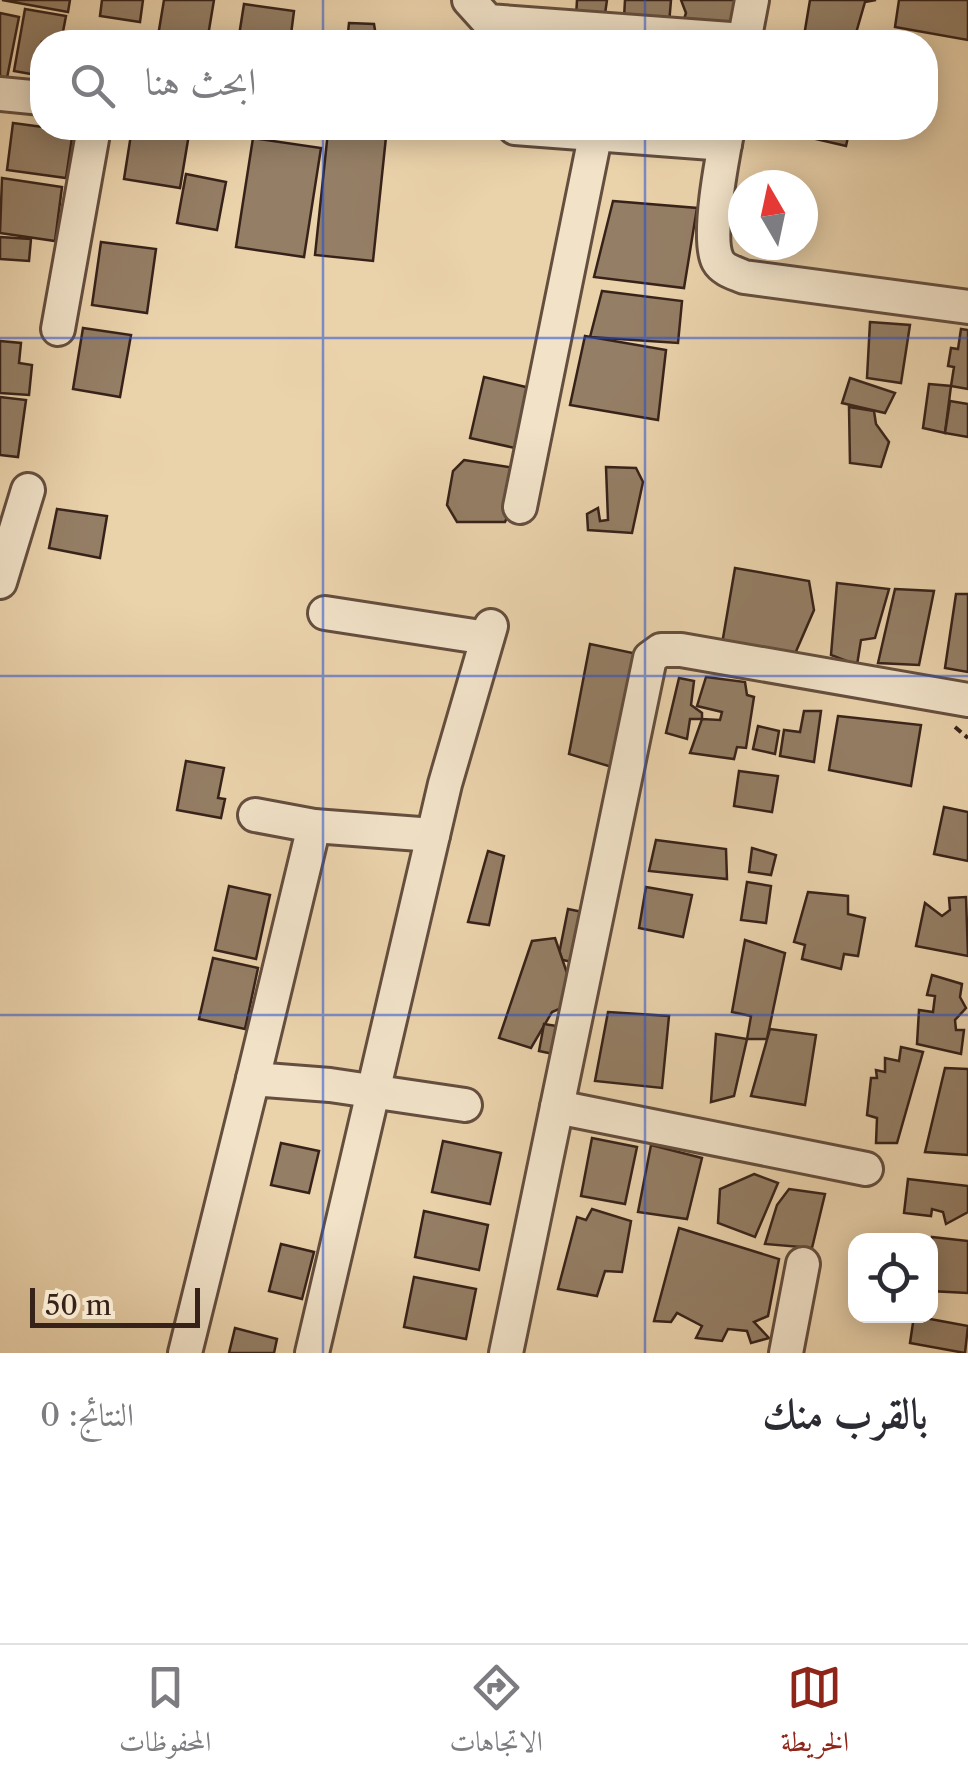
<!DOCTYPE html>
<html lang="ar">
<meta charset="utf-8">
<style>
body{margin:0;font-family:"Libre Caslon Text",Amiri,serif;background:#f2f2f3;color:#2b2b33;direction:rtl}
.controls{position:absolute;right:30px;bottom:30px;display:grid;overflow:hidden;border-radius:20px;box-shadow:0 5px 25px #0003}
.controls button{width:90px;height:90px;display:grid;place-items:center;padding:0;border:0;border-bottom:2px solid #e1e1e2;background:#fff;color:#2b2b33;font:50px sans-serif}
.compass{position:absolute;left:728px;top:170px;width:90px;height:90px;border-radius:50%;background:#fff;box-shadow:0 5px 25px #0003;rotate:351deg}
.scale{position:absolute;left:30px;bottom:25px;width:170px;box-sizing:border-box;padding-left:10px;border:5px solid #372219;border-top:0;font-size:28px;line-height:35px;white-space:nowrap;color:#372219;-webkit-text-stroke:8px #f1e2c8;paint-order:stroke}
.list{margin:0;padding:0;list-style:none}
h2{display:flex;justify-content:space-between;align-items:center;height:130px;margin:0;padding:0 40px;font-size:42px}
h2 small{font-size:32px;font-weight:400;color:#7c7c81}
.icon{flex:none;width:55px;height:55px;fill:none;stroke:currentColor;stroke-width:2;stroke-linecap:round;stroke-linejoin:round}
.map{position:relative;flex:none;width:968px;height:1353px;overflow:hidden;direction:ltr}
.search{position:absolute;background:#fff;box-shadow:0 5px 25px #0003;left:30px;right:30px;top:30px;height:110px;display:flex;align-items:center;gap:25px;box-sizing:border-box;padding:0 35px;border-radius:40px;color:#7c7c81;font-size:38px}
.sheet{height:290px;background:#fff}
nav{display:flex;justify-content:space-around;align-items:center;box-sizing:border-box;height:140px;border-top:2px solid #e1e1e2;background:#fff;font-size:28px;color:#7c7c81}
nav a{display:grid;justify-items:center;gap:5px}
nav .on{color:#8f2418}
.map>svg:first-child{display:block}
.building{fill:#947e65;stroke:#372219;stroke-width:2.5}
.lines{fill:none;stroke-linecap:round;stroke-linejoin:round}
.minor-casing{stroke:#644e3e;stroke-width:38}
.path{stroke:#372219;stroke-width:4;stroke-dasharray:8 5;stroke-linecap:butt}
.minor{stroke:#f1e2c8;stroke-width:32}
.grid{fill:none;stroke:#1d4ed8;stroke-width:2.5;stroke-opacity:0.55}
</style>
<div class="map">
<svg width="968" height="1353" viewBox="0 0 968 1353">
<rect width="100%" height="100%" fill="#ead2ab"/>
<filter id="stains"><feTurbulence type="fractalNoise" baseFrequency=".002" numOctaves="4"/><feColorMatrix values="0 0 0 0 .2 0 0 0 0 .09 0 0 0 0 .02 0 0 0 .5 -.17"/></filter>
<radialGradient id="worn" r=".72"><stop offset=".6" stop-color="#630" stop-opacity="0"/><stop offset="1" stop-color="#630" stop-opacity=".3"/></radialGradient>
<!-- building -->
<g class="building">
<polygon points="2,0 70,0 68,12"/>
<polygon points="102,0 143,0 140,22 100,16"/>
<polygon points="164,0 214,0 207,42 157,42"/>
<polygon points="577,0 607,0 605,14 576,17"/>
<polygon points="625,0 671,0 669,24 624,18"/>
<polygon points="681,0 736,0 734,28 683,22 686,13"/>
<polygon points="810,0 876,0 865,2 856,33 891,42 803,42"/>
<polygon points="899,0 968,0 968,40 895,27"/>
<polygon points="244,4 294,11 290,42 238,42"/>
<polygon points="25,9 66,16 61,42 42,42 42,76 14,71"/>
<polygon points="0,13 19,17 7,78 0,76"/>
<polygon points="349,23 374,24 377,42 347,42"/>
<polygon points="13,123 73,131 66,178 7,170"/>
<polygon points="132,128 189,134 180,188 124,179"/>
<polygon points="818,128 874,128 873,134 850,128 846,146 816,139"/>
<polygon points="328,131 386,137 373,261 315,255"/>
<polygon points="253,138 321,148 304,257 236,247"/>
<polygon points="186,174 226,182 217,230 177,223"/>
<polygon points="2,178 62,187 55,241 0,233"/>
<polygon points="613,201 697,208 684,288 594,277"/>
<polygon points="0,237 31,239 29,261 0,259"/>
<polygon points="101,242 156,249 147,313 92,305"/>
<polygon points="602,291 682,301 678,343 590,337"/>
<polygon points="870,322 910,325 901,383 867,378"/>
<polygon points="83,328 131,335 120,397 73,389"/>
<polygon points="961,329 968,330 968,389 951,386 954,367 948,366 951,348 958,349"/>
<polygon points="585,336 666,350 658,420 570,405"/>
<polygon points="0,341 21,343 19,363 32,365 29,395 0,393"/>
<polygon points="484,377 530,388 515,448 470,438"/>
<polygon points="850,378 895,393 885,413 842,403"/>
<polygon points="929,384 951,386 945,433 923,428"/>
<polygon points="0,397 26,400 18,457 0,455"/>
<polygon points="950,401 968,404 968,437 945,433"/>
<polygon points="849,407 874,411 876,424 889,442 881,467 850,463"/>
<polygon points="464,460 528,470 505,522 457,522 447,505 453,471"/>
<polygon points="606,467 636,468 643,482 632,533 588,530 587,514 598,508 600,521 608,520"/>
<polygon points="57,509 107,516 100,558 49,548"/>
<polygon points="735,568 809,581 814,610 794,656 722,644"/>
<polygon points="837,583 889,589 875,638 861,640 857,665 831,655"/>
<polygon points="895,589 934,591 919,665 878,663"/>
<polygon points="956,594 968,594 968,672 945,668"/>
<polygon points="590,644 633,653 644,673 615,768 569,754"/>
<polygon points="706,677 745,682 747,695 754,697 746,748 737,747 734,759 690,753 702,719 720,720 722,712 697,706"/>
<polygon points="679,678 694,681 691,705 702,713 702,719 690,719 687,739 666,733"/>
<polygon points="804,711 821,711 814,762 780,756 784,730 800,732"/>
<polygon points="838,716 921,725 911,786 829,770"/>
<polygon points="758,726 779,731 775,754 753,749"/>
<polygon points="186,761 224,768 218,798 225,799 221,818 177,810"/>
<polygon points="739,771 778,776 772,812 734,806"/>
<polygon points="944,807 968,812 968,861 934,854"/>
<polygon points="656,840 726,849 727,879 649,871"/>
<polygon points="752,848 776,855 771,875 749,872"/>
<polygon points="488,851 504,856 489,925 468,922"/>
<polygon points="747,882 771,886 766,923 741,920"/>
<polygon points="229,886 270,895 256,959 215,950"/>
<polygon points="646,887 692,895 683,937 639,928"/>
<polygon points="808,892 848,896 848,914 865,918 858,956 844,954 841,969 802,959 805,945 794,942"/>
<polygon points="966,897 968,956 916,946 925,903 942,916 950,910 949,898"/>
<polygon points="568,909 592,914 582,964 558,959"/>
<polygon points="555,938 567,973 564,1007 552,1012 531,1048 499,1038 532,941"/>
<polygon points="745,940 785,953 767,1039 747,1039 751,1016 732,1012"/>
<polygon points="213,958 258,968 245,1029 199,1019"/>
<polygon points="932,975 962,984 960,997 966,1008 955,1020 956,1030 964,1030 961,1054 917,1044 919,1010 933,1012 935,996 927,995"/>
<polygon points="608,1012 669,1016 662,1088 595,1081"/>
<polygon points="544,1024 563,1027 558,1055 539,1051"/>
<polygon points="770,1029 816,1035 805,1105 751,1096"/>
<polygon points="716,1034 747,1039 734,1096 711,1102"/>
<polygon points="901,1047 923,1052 897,1143 876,1143 877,1118 867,1115 871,1078 877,1078 876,1070 885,1072 885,1058 899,1061"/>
<polygon points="945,1068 968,1069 968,1155 925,1152"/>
<polygon points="592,1138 637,1147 625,1204 581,1196"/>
<polygon points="443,1141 501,1153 490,1204 432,1192"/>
<polygon points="281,1143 319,1151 309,1193 271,1185"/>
<polygon points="651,1145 702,1158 687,1219 638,1212"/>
<polygon points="754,1174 778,1183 755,1237 718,1223 720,1189"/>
<polygon points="908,1179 968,1186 968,1212 946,1224 943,1212 932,1209 931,1216 904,1213"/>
<polygon points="789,1189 825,1194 812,1248 765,1244 777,1205"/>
<polygon points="592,1209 631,1221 622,1272 605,1271 597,1296 558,1289 577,1217 586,1220"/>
<polygon points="424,1211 488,1225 479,1270 415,1257"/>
<polygon points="679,1228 779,1259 768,1316 754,1322 769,1338 751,1343 747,1331 728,1329 722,1341 696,1338 702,1326 677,1313 671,1322 654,1321"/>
<polygon points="932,1237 968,1241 968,1293 930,1291"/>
<polygon points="281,1244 314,1252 302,1299 269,1291"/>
<polygon points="414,1277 476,1289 466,1339 404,1327"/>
<polygon points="914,1316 968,1326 965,1353 910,1343"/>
<polygon points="235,1328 277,1339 274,1353 229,1353"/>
</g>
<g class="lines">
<!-- minor casing -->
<g class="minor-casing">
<g id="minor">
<polyline points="469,0 488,21 744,40"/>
<polyline points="744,42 752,0"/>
<polyline points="0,94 42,98"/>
<polyline points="515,128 725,144"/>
<path d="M 728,128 C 723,154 706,239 718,261 C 723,270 735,273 744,277 L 968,307"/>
<polyline points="58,329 94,128"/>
<polyline points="520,507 596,132"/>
<polyline points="0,582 28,490"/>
<polyline points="325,613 487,638"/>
<polyline points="255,815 314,826 433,835"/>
<polyline points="253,1079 314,826"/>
<polyline points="557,1107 866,1169"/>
<polyline points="185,1353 253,1079 330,1085 465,1105"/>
<polyline points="312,1353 445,784 491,626"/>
<polyline points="506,1353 650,658 661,650 681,650 968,700"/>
<polyline points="786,1353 803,1264"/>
</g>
</g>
<!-- path -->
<polyline class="path" points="955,727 968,738"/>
<!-- minor -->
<use href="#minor" class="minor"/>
</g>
<!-- grid -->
<path class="grid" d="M 323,0 L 323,42M 645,0 L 645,42M 323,128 L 323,1353M 645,128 L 645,1353M 0,338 L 968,338M 0,676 L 968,676M 0,1015 L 968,1015"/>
<rect width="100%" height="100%" filter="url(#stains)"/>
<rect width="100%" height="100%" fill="url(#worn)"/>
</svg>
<div class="controls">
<button><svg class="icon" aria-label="locate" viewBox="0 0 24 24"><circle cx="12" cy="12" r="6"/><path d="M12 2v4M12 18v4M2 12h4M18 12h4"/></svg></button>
</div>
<svg class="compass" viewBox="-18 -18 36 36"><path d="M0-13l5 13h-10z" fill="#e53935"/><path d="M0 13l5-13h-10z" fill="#7c7c81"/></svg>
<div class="scale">50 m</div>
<div class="search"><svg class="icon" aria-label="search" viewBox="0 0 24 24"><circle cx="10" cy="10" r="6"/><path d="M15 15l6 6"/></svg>ابحث هنا</div>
</div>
<section class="sheet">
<h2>بالقرب منك<small>النتائج: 0</small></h2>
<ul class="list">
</ul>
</section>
<nav>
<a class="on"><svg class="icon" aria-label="map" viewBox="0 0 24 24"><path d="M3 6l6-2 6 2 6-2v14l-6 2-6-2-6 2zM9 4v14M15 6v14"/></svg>الخريطة</a>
<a><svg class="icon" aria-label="directions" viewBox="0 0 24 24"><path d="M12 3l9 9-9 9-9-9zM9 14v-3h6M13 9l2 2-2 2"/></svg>الاتجاهات</a>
<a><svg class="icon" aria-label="saved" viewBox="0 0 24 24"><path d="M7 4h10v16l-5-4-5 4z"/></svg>المحفوظات</a>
</nav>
